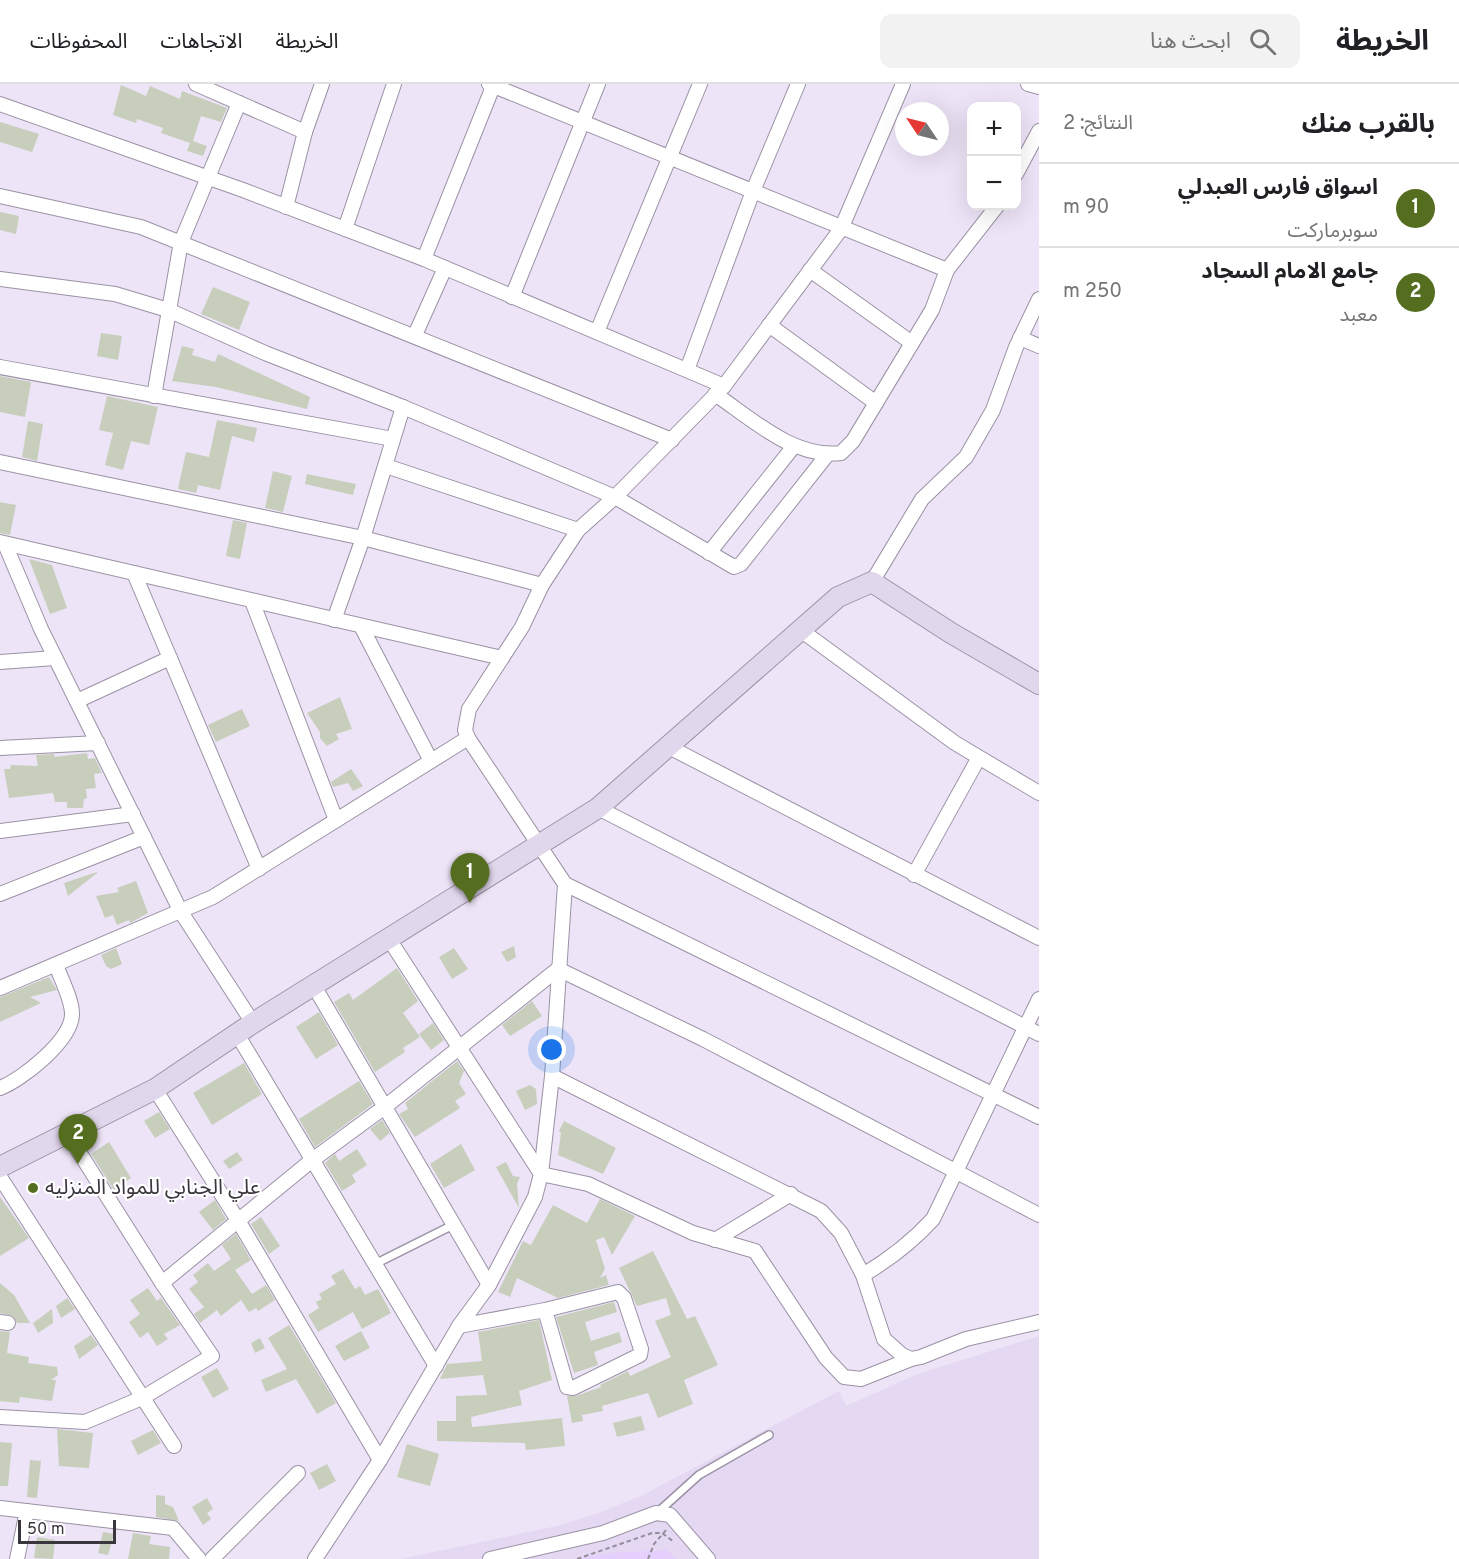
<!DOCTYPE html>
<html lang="ar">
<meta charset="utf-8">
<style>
body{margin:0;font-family:Overpass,"Noto Sans Arabic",sans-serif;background:#f2f2f2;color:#202124;direction:rtl}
.controls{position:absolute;right:18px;top:18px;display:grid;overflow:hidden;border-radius:12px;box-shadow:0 6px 24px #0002}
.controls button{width:54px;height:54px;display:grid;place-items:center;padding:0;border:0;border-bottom:2px solid #e0e0e0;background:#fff;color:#202124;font:30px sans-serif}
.compass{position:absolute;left:895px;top:18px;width:54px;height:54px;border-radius:50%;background:#fff;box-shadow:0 6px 24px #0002;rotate:305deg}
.scale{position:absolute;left:18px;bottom:15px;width:98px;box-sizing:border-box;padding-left:6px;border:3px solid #3a363d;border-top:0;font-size:16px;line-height:21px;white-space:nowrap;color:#3a363d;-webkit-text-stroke:4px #fff;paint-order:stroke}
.you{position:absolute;left:552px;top:966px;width:21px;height:21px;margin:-15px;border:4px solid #fff;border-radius:50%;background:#1a73e8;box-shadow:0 0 0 9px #1a73e833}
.badge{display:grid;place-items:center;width:39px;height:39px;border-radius:50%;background:#556d1f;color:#fff;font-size:20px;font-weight:700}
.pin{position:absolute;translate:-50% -50px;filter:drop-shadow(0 2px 3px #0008)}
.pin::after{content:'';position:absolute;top:32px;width:21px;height:18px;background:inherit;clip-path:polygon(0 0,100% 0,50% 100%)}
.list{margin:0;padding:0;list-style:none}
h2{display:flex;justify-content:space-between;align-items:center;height:78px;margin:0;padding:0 24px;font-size:26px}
h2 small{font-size:20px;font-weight:400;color:#757577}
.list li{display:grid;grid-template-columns:39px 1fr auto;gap:18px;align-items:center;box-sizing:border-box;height:84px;padding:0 24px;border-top:2px solid #e0e0e0}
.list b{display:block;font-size:22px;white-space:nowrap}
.list p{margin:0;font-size:20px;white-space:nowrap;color:#757577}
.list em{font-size:20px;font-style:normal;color:#757577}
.icon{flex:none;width:33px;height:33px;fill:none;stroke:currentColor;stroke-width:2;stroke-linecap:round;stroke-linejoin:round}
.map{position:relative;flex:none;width:1039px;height:1475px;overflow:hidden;direction:ltr}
header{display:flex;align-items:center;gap:36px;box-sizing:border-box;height:84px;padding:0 30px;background:#fff;border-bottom:2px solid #e0e0e0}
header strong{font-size:28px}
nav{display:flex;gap:33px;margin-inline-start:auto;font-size:21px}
.search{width:420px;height:54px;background:#f2f2f2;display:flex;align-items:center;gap:15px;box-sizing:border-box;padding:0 21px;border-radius:12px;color:#757577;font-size:22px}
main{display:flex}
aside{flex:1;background:#fff}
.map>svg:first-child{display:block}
.built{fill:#e4d8f2}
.green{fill:#e5cffc}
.building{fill:#c7cfbc}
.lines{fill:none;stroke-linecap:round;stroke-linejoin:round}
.lane-casing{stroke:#9b92a4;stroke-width:10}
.street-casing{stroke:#9b92a4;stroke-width:16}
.secondary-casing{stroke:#9b92a4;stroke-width:22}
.path{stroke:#948e9b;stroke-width:2;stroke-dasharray:4.5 3;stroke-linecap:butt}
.lane{stroke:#fff;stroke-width:7}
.street{stroke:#fff;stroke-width:14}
.secondary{stroke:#e1d7ec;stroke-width:20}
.poi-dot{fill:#556d1f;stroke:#fff;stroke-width:2}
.labels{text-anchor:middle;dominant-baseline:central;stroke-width:4.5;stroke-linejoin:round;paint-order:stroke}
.poi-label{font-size:21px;fill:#3a363d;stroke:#fff;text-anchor:start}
</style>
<header>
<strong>الخريطة</strong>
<div class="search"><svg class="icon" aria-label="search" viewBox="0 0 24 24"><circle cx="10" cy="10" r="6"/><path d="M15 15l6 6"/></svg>ابحث هنا</div>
<nav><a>الخريطة</a><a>الاتجاهات</a><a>المحفوظات</a></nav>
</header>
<main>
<aside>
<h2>بالقرب منك<small>النتائج: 2</small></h2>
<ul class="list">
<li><span class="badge">1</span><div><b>اسواق فارس العبدلي</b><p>سوبرماركت</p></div><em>90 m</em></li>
<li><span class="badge">2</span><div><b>جامع الامام السجاد</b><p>معبد</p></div><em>250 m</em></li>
</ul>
</aside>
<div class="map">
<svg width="1039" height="1475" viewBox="0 0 1039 1475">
<rect width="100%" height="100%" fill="#ede4f7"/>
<!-- built -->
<polygon class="built" points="1039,1252 1039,1475 401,1475 557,1442 596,1430 643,1411 839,1307 846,1322 918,1290"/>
<!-- green -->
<polygon class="green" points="667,1466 676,1475 577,1475 609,1469"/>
<!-- building -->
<g class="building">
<polygon points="121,1 146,12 150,2 180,15 182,7 227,24 221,38 201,32 193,57 207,62 203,72 187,67 190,59 161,49 163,44 137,35 136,39 113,31"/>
<polygon points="0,38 39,50 32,68 0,58"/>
<polygon points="0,128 19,132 16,150 0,146"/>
<polygon points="213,203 250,218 239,246 201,230"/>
<polygon points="101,249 122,252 118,276 97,272"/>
<polygon points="182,262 194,265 192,271 215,278 218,270 310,313 307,325 216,303 172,297"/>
<polygon points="0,292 31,298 25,333 0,328"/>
<polygon points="107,312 158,323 149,361 131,357 123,386 105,381 113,349 99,346"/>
<polygon points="217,336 257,344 254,358 232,352 220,406 198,401 196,409 178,405 186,368 209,373"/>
<polygon points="28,337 43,340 37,377 22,373"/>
<polygon points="273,387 292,392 283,428 265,424"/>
<polygon points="307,390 356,400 353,411 305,400"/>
<polygon points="0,418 16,421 10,451 0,449"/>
<polygon points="233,436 247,439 240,475 226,472"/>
<polygon points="29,475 52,481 67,524 50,530"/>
<polygon points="340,613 352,645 336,650 339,655 327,662 320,654 320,648 307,629"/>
<polygon points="242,625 250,642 216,658 208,641"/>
<polygon points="87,669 88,675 95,674 102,689 94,690 96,704 86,705 87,714 84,715 83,724 67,724 67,718 55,718 53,709 9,714 4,685 10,685 11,681 38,682 36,671 54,670 55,673"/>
<polygon points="351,685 363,702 353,707 348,699 333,703 331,698"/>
<polygon points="97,788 97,789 68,812 64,799"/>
<polygon points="136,797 148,829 130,839 129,836 117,841 113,831 105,834 96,812 119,808 117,804"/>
<polygon points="514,862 516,873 507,878 501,868"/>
<polygon points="116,864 122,880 111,885 106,882 101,871"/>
<polygon points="454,864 468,885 452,895 439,873"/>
<polygon points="397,884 418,917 403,929 420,953 403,964 405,968 375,988 334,918 349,909 353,916"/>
<polygon points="49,893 57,906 30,913 41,919 0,938 0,913"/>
<polygon points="532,917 542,932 510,952 502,941"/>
<polygon points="319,928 338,961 316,975 296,943"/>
<polygon points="433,939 444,956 431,966 419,950"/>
<polygon points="457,977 464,987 459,999 466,1010 455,1017 460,1024 415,1053 399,1030 408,1025 405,1019"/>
<polygon points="244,979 262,1010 212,1041 193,1009"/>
<polygon points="359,997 373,1020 315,1063 299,1035"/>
<polygon points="530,1001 536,1005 537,1020 525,1026 516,1007"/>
<polygon points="159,1028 170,1045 155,1054 144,1037"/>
<polygon points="382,1036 390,1049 380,1057 370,1045"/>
<polygon points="564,1037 616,1064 603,1090 558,1071 561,1049 559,1047"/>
<polygon points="109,1058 131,1094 114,1106 91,1070"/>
<polygon points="461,1060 475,1086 444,1104 430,1080"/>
<polygon points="357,1065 367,1081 352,1091 356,1098 342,1107 325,1079 335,1070 339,1077"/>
<polygon points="237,1068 243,1076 229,1085 223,1077"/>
<polygon points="506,1078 513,1092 520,1093 517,1100 519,1124 496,1083"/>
<polygon points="0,1113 29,1154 0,1172"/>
<polygon points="600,1115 635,1132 612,1171 604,1153 596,1156 605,1185 600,1194 606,1191 609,1201 558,1214 517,1194 510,1213 498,1208 523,1157 531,1161 553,1121 587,1139"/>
<polygon points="215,1116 226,1135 213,1146 199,1128"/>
<polygon points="261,1133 280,1162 269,1170 251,1140"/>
<polygon points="236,1150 251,1176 235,1186 252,1210 266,1201 275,1216 258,1227 256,1224 249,1228 241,1216 221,1232 217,1226 200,1239 194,1230 204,1223 189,1205 198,1198 193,1191 208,1179 214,1187 231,1175 222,1161"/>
<polygon points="653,1167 687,1235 695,1232 718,1281 684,1296 693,1320 658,1334 648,1309 602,1322 603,1327 582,1331 583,1337 572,1339 567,1312 576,1312 601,1303 600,1301 628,1287 630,1292 671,1273 655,1237 671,1231 666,1214 637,1222 619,1184"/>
<polygon points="343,1185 355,1205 360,1202 365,1211 378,1205 391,1229 362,1245 353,1228 318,1248 308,1231 319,1224 316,1218 322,1215 319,1210 336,1200 331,1192"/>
<polygon points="0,1199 14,1211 30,1239 17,1239 13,1232 0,1229"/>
<polygon points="148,1204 157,1217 161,1214 180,1241 164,1250 168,1255 157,1262 148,1248 140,1254 129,1238 140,1230 130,1216"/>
<polygon points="67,1214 75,1225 61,1234 56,1222"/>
<polygon points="614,1218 617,1228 585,1238 591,1257 619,1248 622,1258 594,1268 598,1281 574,1289 556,1233"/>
<polygon points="52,1225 53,1239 38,1249 33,1239"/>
<polygon points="539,1236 552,1296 519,1307 522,1321 471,1333 472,1343 562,1334 565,1362 526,1366 525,1359 437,1357 437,1337 456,1337 456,1312 487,1311 483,1291 440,1295 447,1280 482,1277 478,1248"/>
<polygon points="289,1241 336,1319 317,1330 296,1295 266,1308 261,1296 287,1285 268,1254"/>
<polygon points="0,1247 10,1248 7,1269 29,1273 28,1279 57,1283 58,1291 51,1296 56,1296 52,1317 20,1313 19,1319 0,1317"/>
<polygon points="361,1247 370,1264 344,1277 335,1262"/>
<polygon points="91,1251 98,1261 79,1275 74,1262"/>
<polygon points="260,1254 265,1264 255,1269 251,1259"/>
<polygon points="217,1284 229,1305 213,1314 201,1293"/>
<polygon points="641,1332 645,1346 617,1353 613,1339"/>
<polygon points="57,1345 93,1349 89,1384 59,1382"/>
<polygon points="153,1346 161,1359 138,1371 131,1357"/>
<polygon points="0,1358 12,1359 8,1402 0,1402"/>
<polygon points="407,1360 439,1370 430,1402 397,1393"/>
<polygon points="30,1376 41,1377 37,1414 27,1413"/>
<polygon points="327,1380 336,1397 319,1406 310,1389"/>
<polygon points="156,1411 165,1412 165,1420 173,1423 179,1437 156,1433"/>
<polygon points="207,1414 213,1425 207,1429 211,1435 203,1441 192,1423"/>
<polygon points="103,1448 114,1450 108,1471 98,1469"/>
<polygon points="133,1449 151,1452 149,1460 170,1463 169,1475 128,1475"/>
<polygon points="37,1453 55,1456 53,1475 34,1474"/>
</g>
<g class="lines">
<!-- lane casing -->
<g class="lane-casing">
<g id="lane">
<polyline points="375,1180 453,1141"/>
<polyline points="658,1428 699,1391 769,1351"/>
</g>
</g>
<!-- street casing -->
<g class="street-casing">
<g id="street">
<polyline points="196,0 305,48"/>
<polyline points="489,0 947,186"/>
<polyline points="1028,0 1039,3"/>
<polyline points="0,20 243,106 424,175 724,302"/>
<polyline points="1016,90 1039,47"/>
<polyline points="0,112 141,143 672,356"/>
<polyline points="286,123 305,48 322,0"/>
<polyline points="345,145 394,0"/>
<polyline points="424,175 494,0"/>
<polyline points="810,186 912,259"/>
<polyline points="0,195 115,210 168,226 265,269 403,323 615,413 734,483 741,480 827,371"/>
<polyline points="512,213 598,0"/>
<polyline points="769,241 876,319"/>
<polyline points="597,248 700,0"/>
<polyline points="415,251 445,184"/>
<polyline points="1020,254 1039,262"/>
<polyline points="0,283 393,355"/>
<polyline points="687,286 753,107 798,0"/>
<path d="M 715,310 C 752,335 794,375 841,369 L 853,357 L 932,226 L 947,186 L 997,122"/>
<polyline points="154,312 181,158 239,19"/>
<polyline points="0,378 363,454 542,501"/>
<polyline points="386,382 578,446"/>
<polyline points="0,458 502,574"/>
<polyline points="5,460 41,545 181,828 253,939"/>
<polyline points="709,469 794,362"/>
<polyline points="134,489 259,785"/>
<polyline points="872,498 922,415 966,373 993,326 1016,263 1039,215"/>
<polyline points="252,517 336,736"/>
<polyline points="334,536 363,454 403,323"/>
<polyline points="361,542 431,677"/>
<polyline points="802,547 955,659 1039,709"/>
<polyline points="0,578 55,574"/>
<polyline points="77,617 170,574"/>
<polyline points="669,663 1039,854"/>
<polyline points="0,664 98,659"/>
<polyline points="598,724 1039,950"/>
<polyline points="0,747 133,730"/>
<polyline points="914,791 978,675"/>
<polyline points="565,800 1039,1033"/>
<polyline points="0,810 144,753"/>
<polyline points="389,855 541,1090 588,1100 693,1149 755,1167 826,1274 844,1293 861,1295 911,1275"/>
<polyline points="314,902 489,1201"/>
<polyline points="0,904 213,813 468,654"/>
<polyline points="237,950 436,1282"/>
<polyline points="552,992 821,1127 841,1149 863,1191 884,1255 902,1271 911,1275 921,1273 966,1255 1039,1238"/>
<path d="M 0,1004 C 23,995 72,956 72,930 C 72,915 61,895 56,881"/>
<polyline points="155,1005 239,1138 380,1376"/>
<polyline points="0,1093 174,1362"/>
<polyline points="715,1156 791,1110"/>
<path d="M 863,1191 C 890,1175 912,1158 933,1135 L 1039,915"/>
<polyline points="162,1199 311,1077 386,1022 558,885 703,955 1039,1131"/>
<polyline points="0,1238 8,1239"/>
<polyline points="459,1242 545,1226 618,1208 624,1214 641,1265 640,1271 573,1304 567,1303 545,1226"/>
<polyline points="0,1333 85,1338 142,1314 212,1272 162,1199 67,1049"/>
<polyline points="0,1424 173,1444 199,1475"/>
<polyline points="17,1475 27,1427"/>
<polyline points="212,1475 298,1389"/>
<polyline points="315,1475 380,1376 459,1242 489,1201 535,1113 541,1090 552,992 565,800 468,654 465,646 469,625 522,543 542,501 578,446 615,413 724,302 841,145 903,0"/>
<polyline points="490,1475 603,1449 656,1429 670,1431 708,1475"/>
</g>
</g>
<!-- secondary casing -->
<g class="secondary-casing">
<polyline id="secondary" points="0,1083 155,1005 253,939 598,724 838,513 872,498 951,549 1039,600"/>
</g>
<!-- path -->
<g class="path">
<polyline points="577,1475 652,1449 662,1449 674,1458"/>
<polyline points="648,1475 654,1460 667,1445"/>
</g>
<!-- lane -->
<use href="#lane" class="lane"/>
<!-- street -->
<use href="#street" class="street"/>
<!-- secondary -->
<use href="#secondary" class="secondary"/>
</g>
<!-- markers -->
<circle class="poi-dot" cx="33" cy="1104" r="6"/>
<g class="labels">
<!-- poi labels -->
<g class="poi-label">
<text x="45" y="1104">علي الجنابي للمواد المنزليه</text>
</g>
</g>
</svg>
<div class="controls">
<button>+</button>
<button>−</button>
</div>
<svg class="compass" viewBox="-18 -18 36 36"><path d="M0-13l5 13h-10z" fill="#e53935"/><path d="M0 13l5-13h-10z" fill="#757577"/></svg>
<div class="scale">50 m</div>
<div class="you"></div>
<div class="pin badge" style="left:470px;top:819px">1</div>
<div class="pin badge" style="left:78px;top:1080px">2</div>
</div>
</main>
